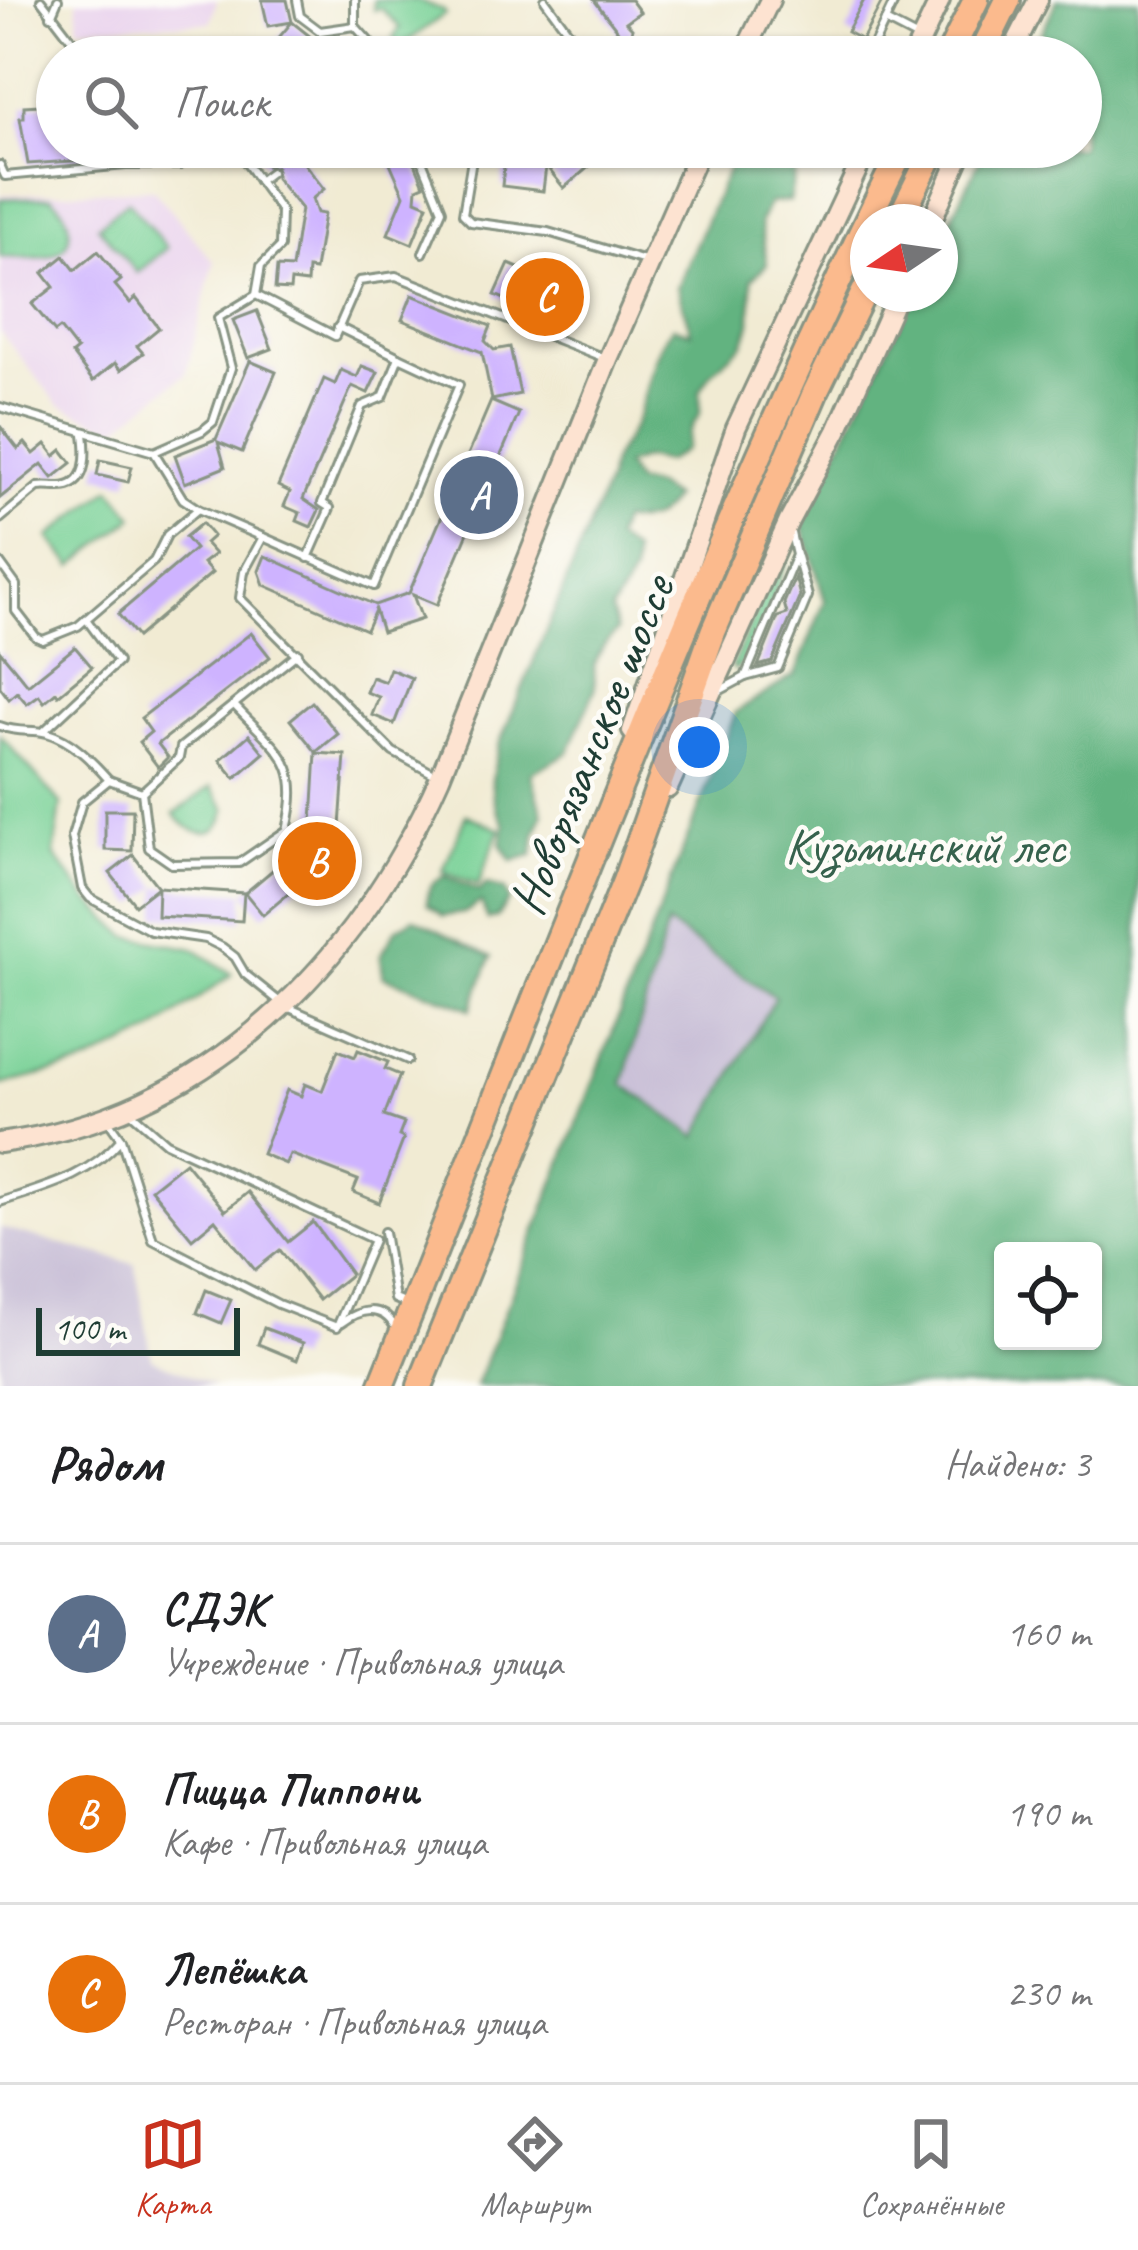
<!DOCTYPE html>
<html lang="ru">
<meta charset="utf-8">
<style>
body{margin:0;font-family:Caveat,sans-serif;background:#f6f6f6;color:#202124}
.controls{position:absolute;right:36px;bottom:36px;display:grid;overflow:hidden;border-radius:12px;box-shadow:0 3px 9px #0004}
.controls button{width:108px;height:108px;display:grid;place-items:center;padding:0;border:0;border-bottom:3px solid #e0e0e0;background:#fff;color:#202124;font:60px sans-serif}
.compass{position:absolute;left:850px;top:204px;width:108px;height:108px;border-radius:50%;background:#fff;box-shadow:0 3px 9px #0004;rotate:257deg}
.scale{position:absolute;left:36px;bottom:30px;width:204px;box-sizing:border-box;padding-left:12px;border:6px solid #1f3d34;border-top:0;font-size:33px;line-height:42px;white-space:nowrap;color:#1f3d34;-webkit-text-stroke:9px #fdfcf7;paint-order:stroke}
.you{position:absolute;left:699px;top:747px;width:42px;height:42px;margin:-30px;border:9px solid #fff;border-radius:50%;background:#1a73e8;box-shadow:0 0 0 18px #1a73e833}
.badge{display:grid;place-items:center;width:78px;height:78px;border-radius:50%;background:#c8321e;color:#fff;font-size:39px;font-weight:700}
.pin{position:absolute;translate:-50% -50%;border:6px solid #fff;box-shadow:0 3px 12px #0006}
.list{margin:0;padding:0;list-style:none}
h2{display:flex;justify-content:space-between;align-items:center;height:156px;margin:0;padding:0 48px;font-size:51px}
h2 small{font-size:39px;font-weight:400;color:#757577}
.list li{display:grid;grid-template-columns:78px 1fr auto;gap:36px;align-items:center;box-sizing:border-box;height:180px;padding:0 48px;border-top:3px solid #e0e0e0}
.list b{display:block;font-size:45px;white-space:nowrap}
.list p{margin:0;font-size:39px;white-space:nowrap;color:#757577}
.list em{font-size:39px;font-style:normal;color:#757577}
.icon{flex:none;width:66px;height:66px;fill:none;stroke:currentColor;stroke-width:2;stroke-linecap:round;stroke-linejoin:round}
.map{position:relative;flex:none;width:1138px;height:1386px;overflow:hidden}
.search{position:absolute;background:#fff;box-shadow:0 3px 9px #0004;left:36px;right:36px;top:36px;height:132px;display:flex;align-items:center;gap:30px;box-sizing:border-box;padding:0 42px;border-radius:66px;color:#757577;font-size:45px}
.sheet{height:696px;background:#fff}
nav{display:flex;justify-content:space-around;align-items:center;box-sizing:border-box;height:168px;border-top:3px solid #e0e0e0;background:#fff;font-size:33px;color:#757577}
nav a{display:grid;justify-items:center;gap:6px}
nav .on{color:#c8321e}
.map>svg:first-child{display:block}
.built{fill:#e9d2ed}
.industrial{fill:#c9bfd7}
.green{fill:#79d197;stroke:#4c8766;stroke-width:3}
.forest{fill:#62b380;stroke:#40785a;stroke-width:3;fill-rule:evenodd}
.building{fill:#ceb3ff}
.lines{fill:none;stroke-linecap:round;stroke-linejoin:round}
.lane-casing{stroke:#889484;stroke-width:12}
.secondary-casing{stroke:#889484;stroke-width:24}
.highway-casing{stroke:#889484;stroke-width:30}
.lane{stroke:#fff;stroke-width:6}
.secondary{stroke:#fde3d1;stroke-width:18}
.highway{stroke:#fbba8d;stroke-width:24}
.labels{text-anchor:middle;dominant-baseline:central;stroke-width:9;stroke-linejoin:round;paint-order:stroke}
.street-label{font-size:51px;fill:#1f3d34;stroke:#fdfcf7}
.park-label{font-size:51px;fill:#36624d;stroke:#fdfcf7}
</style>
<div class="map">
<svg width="1138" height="1386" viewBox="0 0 1138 1386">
<rect width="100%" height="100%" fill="#fdfcf7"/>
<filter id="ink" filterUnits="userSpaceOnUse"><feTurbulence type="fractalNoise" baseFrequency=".00833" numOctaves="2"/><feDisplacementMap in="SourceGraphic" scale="24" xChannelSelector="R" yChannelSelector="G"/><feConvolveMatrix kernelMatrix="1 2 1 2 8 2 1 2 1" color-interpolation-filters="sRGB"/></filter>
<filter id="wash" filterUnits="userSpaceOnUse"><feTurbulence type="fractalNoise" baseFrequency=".004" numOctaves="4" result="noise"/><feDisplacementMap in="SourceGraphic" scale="48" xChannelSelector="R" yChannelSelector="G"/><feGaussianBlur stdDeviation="2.7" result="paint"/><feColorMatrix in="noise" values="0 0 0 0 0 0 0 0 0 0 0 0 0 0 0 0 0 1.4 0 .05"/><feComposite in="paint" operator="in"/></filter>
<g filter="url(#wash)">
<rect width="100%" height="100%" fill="#f1ebd3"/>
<!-- built -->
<g class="built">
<polygon points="77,0 217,0 210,23 78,27"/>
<polygon points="153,189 214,262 186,374 115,429 59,405 0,332 0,195"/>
</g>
<!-- industrial -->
<g class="industrial">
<polygon points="667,924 775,997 697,1137 622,1084"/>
<polygon points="0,1228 135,1264 152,1359 215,1386 122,1386 116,1382 105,1386 0,1386"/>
</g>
<!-- green -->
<g class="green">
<polygon points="373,0 416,0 443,10 445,14 400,47 393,38 400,28 381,8 374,10"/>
<path d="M 51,197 C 69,210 81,244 52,255 C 38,260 15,257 0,257 L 0,199 Z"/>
<polygon points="128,201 167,248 137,273 98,226"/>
<polygon points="111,488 134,517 73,566 49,537"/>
<path d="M 782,552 L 785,565 C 775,591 757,658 735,670 L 732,666 Z"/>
<polygon points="0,735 61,804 54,855 88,900 127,936 195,949 232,974 152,1032 83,1065 0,1085"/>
<path d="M 211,787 L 226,809 C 220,843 191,836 174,814 Z"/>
<polygon points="466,815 500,829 478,885 443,871"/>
</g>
<!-- forest -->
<g class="forest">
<path d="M 1057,0 L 1138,0 L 1138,1386 L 476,1386 L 736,712 L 795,675 L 825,601 L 802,524 L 914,294 L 940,294 L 940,241 L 986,147 L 1081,147 L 1081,57 L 1030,57 ZM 667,924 L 775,997 L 697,1137 L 623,1084 ZM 1003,1251 L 1093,1251 L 1093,1341 L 1003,1341 Z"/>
<path d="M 738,147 L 800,147 L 789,201 L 769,203 L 760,222 L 767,264 L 752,279 L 751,323 L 743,344 L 711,373 L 700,391 L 700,413 L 690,430 L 685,450 L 666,462 L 645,458 L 625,465 L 636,483 L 655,486 L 673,498 C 658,521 646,523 621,521 L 615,539 L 633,552 L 633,574 L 611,611 L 617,631 L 603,646 L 594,665 L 595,689 L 568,753 L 531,773 L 543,814 L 535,834 L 533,855 L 512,861 L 501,844 L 505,824 C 486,795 491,777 499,745 L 608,480 C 611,451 627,444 637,419 C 649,387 651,353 673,327 L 691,332 L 677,287 Z"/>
<path d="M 446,876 L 479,891 L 487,884 L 505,890 L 509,900 L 497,917 L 488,920 L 481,902 L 464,913 L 443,916 L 427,904 C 427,890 432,880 446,876 Z"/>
<polygon points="414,918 491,957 471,1009 383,976 381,955 396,929"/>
</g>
<g id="blocks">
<!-- building -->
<g class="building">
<polygon points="262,0 287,0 292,22 268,26"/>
<polygon points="594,0 631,0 640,12 626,22 632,28 631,36 646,38 643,57 615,57 618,31"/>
<polygon points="864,0 883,0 862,40 847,32"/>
<polygon points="292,22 336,57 348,41 367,57 294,57 275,42"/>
<polygon points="57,104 57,147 116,147 117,158 28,164 20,118 24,118 24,106"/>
<polygon points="251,147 290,147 289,156 300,158 324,189 312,199 317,213 324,214 315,270 308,269 307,283 291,281 290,290 275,289 277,267 292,268 301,209 276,178 276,167 267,166"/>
<polygon points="383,147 413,147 416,153 414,161 424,185 417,188 416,200 428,205 412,244 388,234 404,195"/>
<polygon points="567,147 612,147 564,188 546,166 543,191 502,186 505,157 546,164"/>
<polygon points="98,251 121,280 115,285 130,303 136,298 159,328 137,346 143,353 121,370 115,363 93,381 72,354 77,350 60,328 55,332 32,304 54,287 43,273 64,256 75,270"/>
<polygon points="509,264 562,287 549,318 495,295"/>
<polygon points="412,295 491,326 485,341 494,350 510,347 520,394 492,400 482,352 402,320"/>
<polygon points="257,311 272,349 248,358 233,320"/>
<polygon points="250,361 276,372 242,452 218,442 225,467 185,483 175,455 216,439"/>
<polygon points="362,366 378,372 368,393 352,386 303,499 319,510 311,527 297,521 300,513 284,506 290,492 278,486 324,379 335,384 341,370 357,377"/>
<polygon points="491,401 519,413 437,605 413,595 422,619 382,632 375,610 366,630 264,585 259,571 265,556 375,605 409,593"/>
<polygon points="0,426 18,449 25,443 34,454 46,444 55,456 62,450 72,463 53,478 42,464 0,498"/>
<polygon points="100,460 132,467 128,482 97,475"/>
<polygon points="202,523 213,536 205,543 215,554 203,563 212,573 137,637 118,614 195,549 185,537"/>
<polygon points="795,577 800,596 772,662 758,666 778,617 787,614 784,603"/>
<polygon points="251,633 270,657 158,744 168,757 158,767 139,742 151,732 141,718"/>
<polygon points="75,647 92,667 58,695 56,692 44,702 39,695 27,704 17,692 9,699 0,687 0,651 28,685"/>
<polygon points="390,669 412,678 394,724 372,715 379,697 366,692 372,677 385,682"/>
<polygon points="312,702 338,734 316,752 290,720"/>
<polygon points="249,735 264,753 235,778 220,760"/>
<polygon points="316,753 345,755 339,841 311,839 329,860 263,915 245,893 311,838"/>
<polygon points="105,810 133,810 132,851 105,850"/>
<polygon points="133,855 158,887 135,905 110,873"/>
<polygon points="158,887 244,893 242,921 157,916"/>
<polygon points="338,1050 355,1057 358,1050 388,1062 385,1069 400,1075 384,1116 404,1123 399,1136 404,1138 379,1203 353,1192 358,1180 290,1154 286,1164 262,1154 287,1090 301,1096 305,1084 322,1091"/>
<polygon points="185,1162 225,1211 248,1192 288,1242 313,1222 351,1274 319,1300 280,1250 255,1270 215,1220 192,1239 151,1189"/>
<polygon points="206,1290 231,1300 221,1323 197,1313"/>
<polygon points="264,1328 303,1343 297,1360 258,1344"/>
</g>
</g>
</g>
<g filter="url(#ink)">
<use href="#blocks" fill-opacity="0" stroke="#889484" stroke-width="3"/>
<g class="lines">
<!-- lane casing -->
<g class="lane-casing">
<g id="lane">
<polyline points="41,0 85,57"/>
<polyline points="297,0 300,16 320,31 355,26"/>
<polyline points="355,0 355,26 383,57"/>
<polyline points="545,0 581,49 580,57"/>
<polyline points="51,16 58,0"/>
<polyline points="885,21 918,38"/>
<polyline points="753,42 788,57"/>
<polyline points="868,57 895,0"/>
<polyline points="474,147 463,214 471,222 548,232 645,261"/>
<polyline points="295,152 301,147"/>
<polyline points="0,165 5,176 126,165 125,147"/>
<polyline points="126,165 180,165 203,147 239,153 281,211 280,247 261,266 256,295"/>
<polyline points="259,181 271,172"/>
<polyline points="423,253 442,210 421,158 434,147"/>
<polyline points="338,327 399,357"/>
<polyline points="0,407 154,452 183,499 198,509 263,537 244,572 240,598 393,752 436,775"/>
<polyline points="154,452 202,431 213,422 231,368 218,318 256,295 335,336 359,281 396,276 602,357"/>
<path d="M 0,519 L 38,487 C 45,486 51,487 58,487 C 88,488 87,455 84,434"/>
<polyline points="263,537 374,586 459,385 399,357 383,397 362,406 322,503 330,508 308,558"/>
<polyline points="0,563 16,585 16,611 36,637 43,640 78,626 154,561 167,535 198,509"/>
<polyline points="745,677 778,668 808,596 797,557"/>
<polyline points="717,692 745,677 796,555 790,529"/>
<path d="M 234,705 C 279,753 304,760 287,830 L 239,863 L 172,864 L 149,848 L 142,792 L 179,758 L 181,747 L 298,653"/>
<path d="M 0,726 C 21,734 31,728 47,733 C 72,740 92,761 109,780 L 82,802 L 72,836 L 82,888 L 90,898 L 151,931 L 206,939 L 222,947 L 235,957 L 245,974 L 285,1006 L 408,1060"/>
<polyline points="44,731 118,662 86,619"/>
<polyline points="109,780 142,792"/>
<polyline points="106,1118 121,1139 153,1240 278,1304 337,1327 374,1240 166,1143 129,1111"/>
<path d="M 0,1202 C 45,1187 89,1177 121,1139"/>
<polyline points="384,1232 395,1299 407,1304"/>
<path d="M 341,1323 C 360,1309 381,1304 395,1327"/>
</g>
</g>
<!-- secondary casing -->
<g class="secondary-casing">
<g id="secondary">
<polyline points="742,57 770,0"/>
<polyline points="913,57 940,0"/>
<polyline points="1009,57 1038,0"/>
<polyline points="931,222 964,147"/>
<polyline points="632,731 736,428 868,147"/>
<polyline points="668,788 789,521 837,431 898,294"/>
<path d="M 0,1143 C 210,1115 357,964 440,777 L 608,359 L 701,147"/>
</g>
</g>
<!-- highway casing -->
<g class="highway-casing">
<g id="highway">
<polyline points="948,57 976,0"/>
<polyline points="980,57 1008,0"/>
<polyline points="898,222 935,147"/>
<path d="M 381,1386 C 548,971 704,548 903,147"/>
<polyline points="420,1386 625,881 713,632 815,393 868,284"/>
</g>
</g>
<!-- lane -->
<use href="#lane" class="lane"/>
<!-- secondary -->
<use href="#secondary" class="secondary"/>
<!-- highway -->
<use href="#highway" class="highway"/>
</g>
</g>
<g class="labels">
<!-- street labels -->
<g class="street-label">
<text transform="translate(591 745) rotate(-68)">Новорязанское шоссе</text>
</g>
<!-- park labels -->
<g class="park-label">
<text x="925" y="846">Кузьминский лес</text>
</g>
</g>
</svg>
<div class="controls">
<button><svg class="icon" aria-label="locate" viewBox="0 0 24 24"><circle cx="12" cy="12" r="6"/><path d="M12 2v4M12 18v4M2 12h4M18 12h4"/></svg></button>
</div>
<svg class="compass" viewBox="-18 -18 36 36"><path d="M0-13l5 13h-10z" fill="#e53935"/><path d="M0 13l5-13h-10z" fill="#757577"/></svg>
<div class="scale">100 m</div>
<div class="you"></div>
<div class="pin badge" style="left:479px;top:495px;background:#5c6f8a">A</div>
<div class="pin badge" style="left:317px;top:861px;background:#e8710a">B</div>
<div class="pin badge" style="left:545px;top:297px;background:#e8710a">C</div>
<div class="search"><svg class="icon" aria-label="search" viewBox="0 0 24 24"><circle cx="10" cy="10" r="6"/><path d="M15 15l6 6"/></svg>Поиск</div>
</div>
<section class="sheet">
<h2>Рядом<small>Найдено: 3</small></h2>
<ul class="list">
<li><span class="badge" style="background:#5c6f8a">A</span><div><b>СДЭК</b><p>Учреждение · Привольная улица</p></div><em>160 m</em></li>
<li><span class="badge" style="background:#e8710a">B</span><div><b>Пицца Пиппони</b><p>Кафе · Привольная улица</p></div><em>190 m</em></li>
<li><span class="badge" style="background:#e8710a">C</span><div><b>Лепёшка</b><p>Ресторан · Привольная улица</p></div><em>230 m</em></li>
</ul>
</section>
<nav>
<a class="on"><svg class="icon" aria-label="map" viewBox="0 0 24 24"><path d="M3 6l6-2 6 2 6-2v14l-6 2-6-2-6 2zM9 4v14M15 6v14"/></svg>Карта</a>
<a><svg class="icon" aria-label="directions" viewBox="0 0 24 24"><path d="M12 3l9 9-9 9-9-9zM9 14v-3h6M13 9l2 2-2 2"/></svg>Маршрут</a>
<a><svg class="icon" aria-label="saved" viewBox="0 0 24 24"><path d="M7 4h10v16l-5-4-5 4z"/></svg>Сохранённые</a>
</nav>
